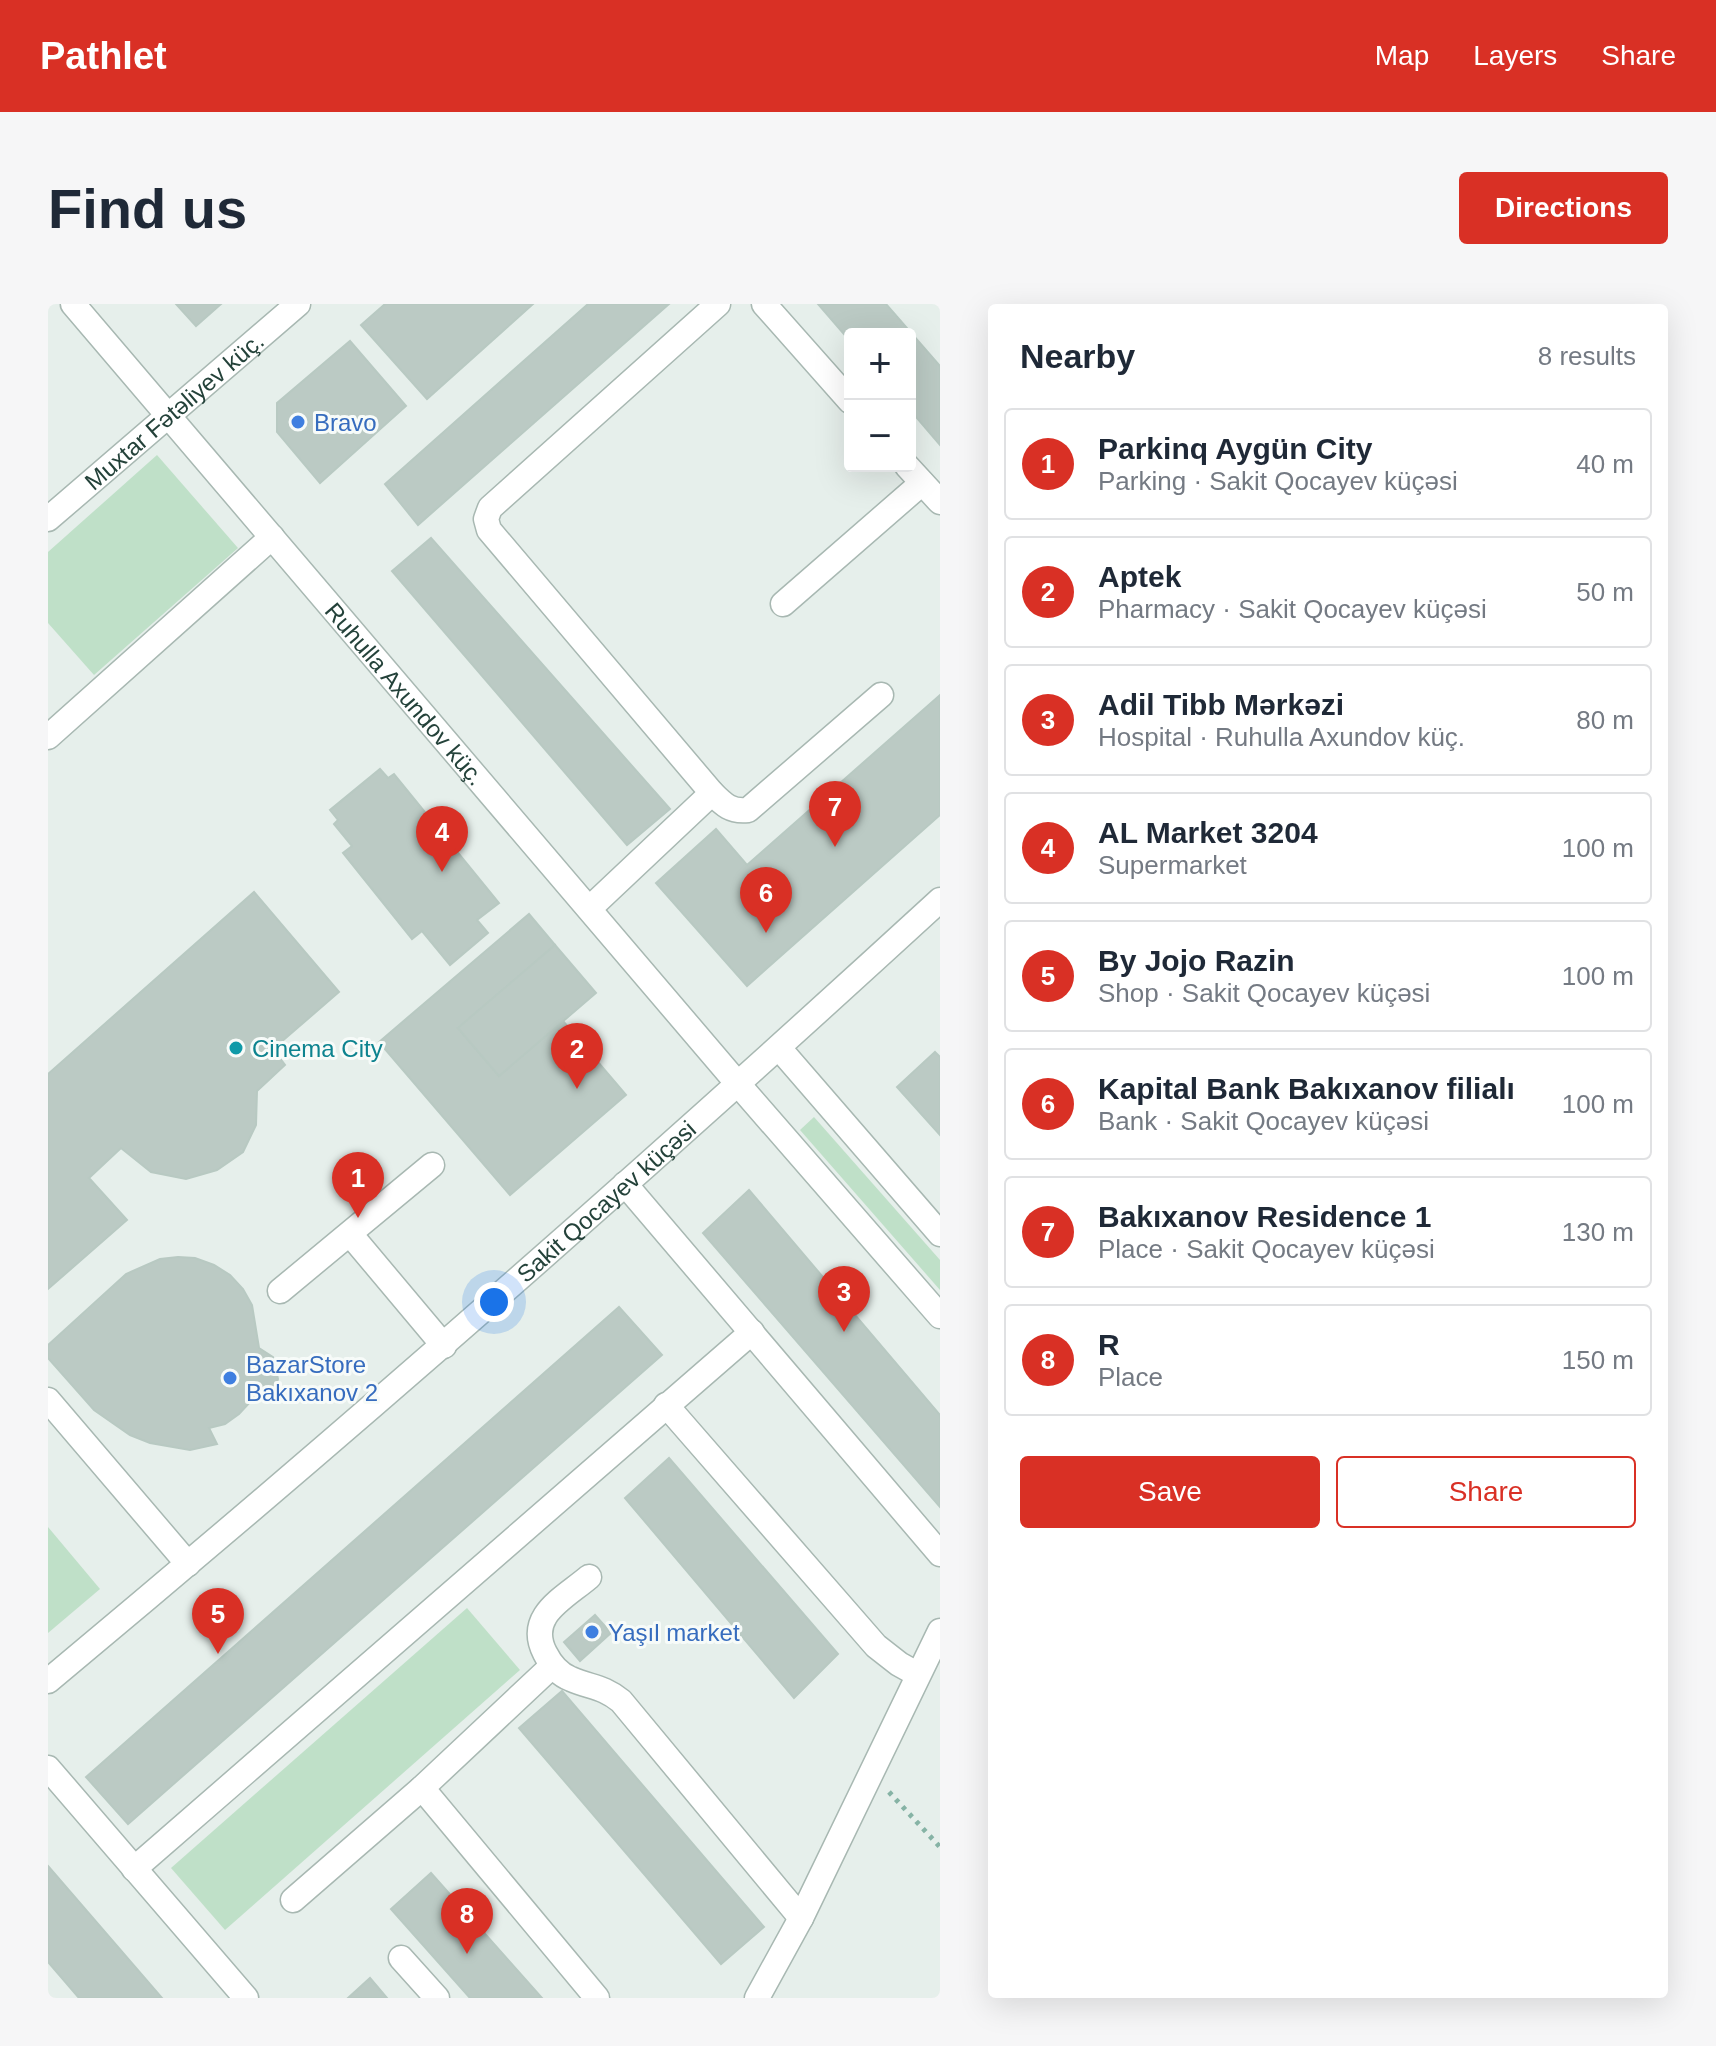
<!DOCTYPE html>
<meta charset="utf-8">
<style>
body{margin:0;font-family:Helvetica,sans-serif;background:#f6f6f7;color:#1f2937}
.controls{position:absolute;right:24px;top:24px;display:grid;overflow:hidden;border-radius:8px;box-shadow:0 8px 32px #0002}
.controls button{width:72px;height:72px;display:grid;place-items:center;padding:0;border:0;border-bottom:2px solid #e0e1e3;background:#fff;color:#1f2937;font:40px sans-serif}
.you{position:absolute;left:446px;top:998px;width:28px;height:28px;margin:-20px;border:6px solid #fff;border-radius:50%;background:#1a73e8;box-shadow:0 0 0 12px #1a73e833}
.badge{display:grid;place-items:center;width:52px;height:52px;border-radius:50%;background:#d93025;color:#fff;font-size:26px;font-weight:700}
.pin{position:absolute;translate:-50% -66px;filter:drop-shadow(0 2px 4px #0008)}
.pin::after{content:'';position:absolute;top:42px;width:28px;height:24px;background:inherit;clip-path:polygon(0 0,100% 0,50% 100%)}
.list{margin:0;padding:0;list-style:none}
h2{display:flex;justify-content:space-between;align-items:center;height:104px;margin:0;padding:0 32px;font-size:34px}
h2 small{font-size:26px;font-weight:400;color:#747a83}
.list li{display:grid;grid-template-columns:52px 1fr auto;gap:24px;align-items:center;box-sizing:border-box;height:112px;margin:0 16px 16px;padding:0 16px;border:2px solid #e0e1e3;border-radius:8px}
.list b{display:block;font-size:30px;white-space:nowrap}
.list p{margin:0;font-size:26px;white-space:nowrap;color:#747a83}
.list em{font-size:26px;font-style:normal;color:#747a83}
.actions{display:flex;gap:16px;padding:24px 32px}
.actions a{flex:1;padding:18px 0;border:2px solid #d93025;border-radius:8px;text-align:center;font-size:28px;color:#d93025}
.actions .main{background:#d93025;color:#fff}
.map{position:relative;flex:none;width:892px;height:1694px;overflow:hidden;border-radius:8px}
header{display:flex;align-items:center;gap:48px;box-sizing:border-box;height:112px;padding:0 40px;background:#d93025;color:#fff}
header strong{font-size:38px}
nav{display:flex;gap:44px;margin-inline-start:auto;font-size:28px}
.intro{display:flex;align-items:center;justify-content:space-between;box-sizing:border-box;height:192px;padding:0 48px}
h1{margin:0;font-size:56px}
.button{padding:20px 36px;border-radius:8px;background:#d93025;color:#fff;font-size:28px;font-weight:700}
main{display:flex;gap:48px;padding:0 48px}
aside{flex:1;background:#fff;border-radius:8px;box-shadow:0 8px 32px #0002}
.map>svg:first-child{display:block}
.green{fill:#bfe0c8}
.building{fill:#bbcac4;stroke:#b8c9c2;stroke-width:2}
.lines{fill:none;stroke-linecap:round;stroke-linejoin:round}
.minor-casing{stroke:#a8b8b2;stroke-width:27}
.path{stroke:#86b3a5;stroke-width:5;stroke-dasharray:4 6;stroke-linecap:butt}
.minor{stroke:#fff;stroke-width:24}
.shop-dot{fill:#3f7fe0;stroke:#f7fbf9;stroke-width:3}
.culture-dot{fill:#0f9aa8;stroke:#f7fbf9;stroke-width:3}
.labels{text-anchor:middle;dominant-baseline:central;stroke-width:6;stroke-linejoin:round;paint-order:stroke}
.street-label{font-size:24px;fill:#24423a;stroke:#f7fbf9}
.shop-label{font-size:24px;fill:#366cbe;stroke:#f7fbf9;text-anchor:start}
.culture-label{font-size:24px;fill:#0d838f;stroke:#f7fbf9;text-anchor:start}
</style>
<header>
<strong>Pathlet</strong>
<nav><a>Map</a><a>Layers</a><a>Share</a></nav>
</header>
<div class="intro"><h1>Find us</h1><a class="button">Directions</a></div>
<main>
<div class="map">
<svg width="892" height="1694" viewBox="0 0 892 1694">
<rect width="100%" height="100%" fill="#e6efeb"/>
<!-- green -->
<g class="green">
<polygon points="109,151 190,244 46,371 0,319 0,248"/>
<polygon points="766,813 892,956 892,986 752,826"/>
<polygon points="0,1223 52,1285 0,1329"/>
<polygon points="419,1304 472,1366 177,1626 123,1564"/>
</g>
<!-- building -->
<g class="building">
<polygon points="128,0 173,0 148,22"/>
<polygon points="337,0 485,0 379,95 313,21"/>
<polygon points="540,0 621,0 370,221 337,180"/>
<polygon points="770,0 838,0 892,62 892,141 862,106 862,30 802,30 802,37"/>
<polygon points="302,37 358,102 272,179 229,128 229,99"/>
<polygon points="383,234 622,505 579,541 344,267"/>
<polygon points="892,391 892,511 699,682 608,579 668,525 699,561"/>
<polygon points="332,465 340,474 346,470 451,599 429,616 440,629 402,661 374,627 364,635 295,549 304,542 286,520 290,516 282,506"/>
<polygon points="206,588 291,688 225,745 237,761 209,787 208,821 195,848 169,866 138,875 103,868 73,844 41,874 79,916 0,985 0,770"/>
<polygon points="481,610 507,641 410,724 451,772 515,717 578,791 462,891 331,738"/>
<polygon points="507,641 548,689 451,772 410,724"/>
<polygon points="887,748 892,753 892,831 849,783"/>
<polygon points="701,886 892,1111 892,1203 655,929"/>
<polygon points="130,953 147,954 166,961 182,971 195,985 204,1001 211,1044 225,1053 230,1075 225,1090 215,1096 203,1097 191,1110 177,1120 161,1124 169,1140 142,1146 102,1139 82,1131 46,1106 0,1054 0,1041 78,970 112,955"/>
<polygon points="571,1003 614,1051 80,1520 38,1473"/>
<polygon points="621,1154 790,1350 746,1394 577,1194"/>
<polygon points="547,1311 563,1329 532,1357 516,1338"/>
<polygon points="514,1387 716,1623 673,1660 471,1424"/>
<polygon points="0,1562 114,1694 31,1694 0,1658"/>
<polygon points="383,1569 494,1694 422,1694 343,1605"/>
<polygon points="322,1674 339,1694 300,1694"/>
</g>
<g class="lines">
<!-- minor casing -->
<g class="minor-casing">
<g id="minor">
<path id="s1" d="M 25,0 L 690,780 L 892,1012"/>
<path d="M 670,0 L 442,204 L 438,215 L 441,226 L 664,489 C 676,501 683,508 700,506 L 833,391"/>
<polyline points="716,0 802,97"/>
<polyline points="859,162 892,198"/>
<path id="s2" d="M 0,215 L 250,0"/>
<polyline points="735,300 874,179"/>
<polyline points="0,433 224,233"/>
<polyline points="542,604 664,489"/>
<polyline points="731,744 892,930"/>
<polyline points="577,880 892,1250"/>
<polyline points="302,930 396,1042"/>
<polyline points="232,987 384,861"/>
<polyline points="0,1096 140,1260"/>
<polyline points="618,1101 828,1342 851,1360 869,1370"/>
<path d="M 541,1273 C 515,1295 478,1312 497,1349 C 503,1361 510,1370 523,1375 C 544,1384 554,1382 573,1397 L 753,1614"/>
<path id="s3" d="M 0,1377 C 304,1124 601,863 892,596"/>
<polyline points="0,1464 198,1694"/>
<polyline points="374,1484 549,1694"/>
<polyline points="86,1565 704,1028"/>
<polyline points="245,1596 374,1484 504,1362"/>
<polyline points="353,1654 389,1694"/>
<polyline points="709,1694 753,1614 892,1327"/>
</g>
</g>
<!-- path -->
<polyline class="path" points="841,1488 892,1543"/>
<!-- minor -->
<use href="#minor" class="minor"/>
</g>
<!-- markers -->
<g class="shop-dot">
<circle cx="250" cy="118" r="8"/>
<circle cx="182" cy="1074" r="8"/>
<circle cx="544" cy="1328" r="8"/>
</g>
<circle class="culture-dot" cx="188" cy="744" r="8"/>
<g class="labels">
<!-- street labels -->
<g class="street-label">
<text stroke="none"><textPath href="#s2" startOffset="166">Muxtar Fətəliyev küç.</textPath></text>
<text stroke="none"><textPath href="#s1" startOffset="512">Ruhulla Axundov küç.</textPath></text>
<text stroke="none"><textPath href="#s3" startOffset="736">Sakit Qocayev küçəsi</textPath></text>
</g>
<!-- shop labels -->
<g class="shop-label">
<text x="266" y="118">Bravo</text>
<text x="198" y="1060">BazarStore<tspan x="198" dy="28">Bakıxanov 2</tspan></text>
<text x="560" y="1328">Yaşıl market</text>
</g>
<!-- culture labels -->
<g class="culture-label">
<text x="204" y="744">Cinema City</text>
</g>
</g>
</svg>
<div class="controls">
<button>+</button>
<button>−</button>
</div>
<div class="you"></div>
<div class="pin badge" style="left:310px;top:914px">1</div>
<div class="pin badge" style="left:529px;top:785px">2</div>
<div class="pin badge" style="left:796px;top:1028px">3</div>
<div class="pin badge" style="left:394px;top:568px">4</div>
<div class="pin badge" style="left:170px;top:1350px">5</div>
<div class="pin badge" style="left:718px;top:629px">6</div>
<div class="pin badge" style="left:787px;top:543px">7</div>
<div class="pin badge" style="left:419px;top:1650px">8</div>
</div>
<aside>
<h2>Nearby<small>8 results</small></h2>
<ul class="list">
<li><span class="badge">1</span><div><b>Parkinq Aygün City</b><p>Parking · Sakit Qocayev küçəsi</p></div><em>40 m</em></li>
<li><span class="badge">2</span><div><b>Aptek</b><p>Pharmacy · Sakit Qocayev küçəsi</p></div><em>50 m</em></li>
<li><span class="badge">3</span><div><b>Adil Tibb Mərkəzi</b><p>Hospital · Ruhulla Axundov küç.</p></div><em>80 m</em></li>
<li><span class="badge">4</span><div><b>AL Market 3204</b><p>Supermarket</p></div><em>100 m</em></li>
<li><span class="badge">5</span><div><b>By Jojo Razin</b><p>Shop · Sakit Qocayev küçəsi</p></div><em>100 m</em></li>
<li><span class="badge">6</span><div><b>Kapital Bank Bakıxanov filialı</b><p>Bank · Sakit Qocayev küçəsi</p></div><em>100 m</em></li>
<li><span class="badge">7</span><div><b>Bakıxanov Residence 1</b><p>Place · Sakit Qocayev küçəsi</p></div><em>130 m</em></li>
<li><span class="badge">8</span><div><b>R</b><p>Place</p></div><em>150 m</em></li>
</ul>
<div class="actions"><a class="main">Save</a><a>Share</a></div>
</aside>
</main>
